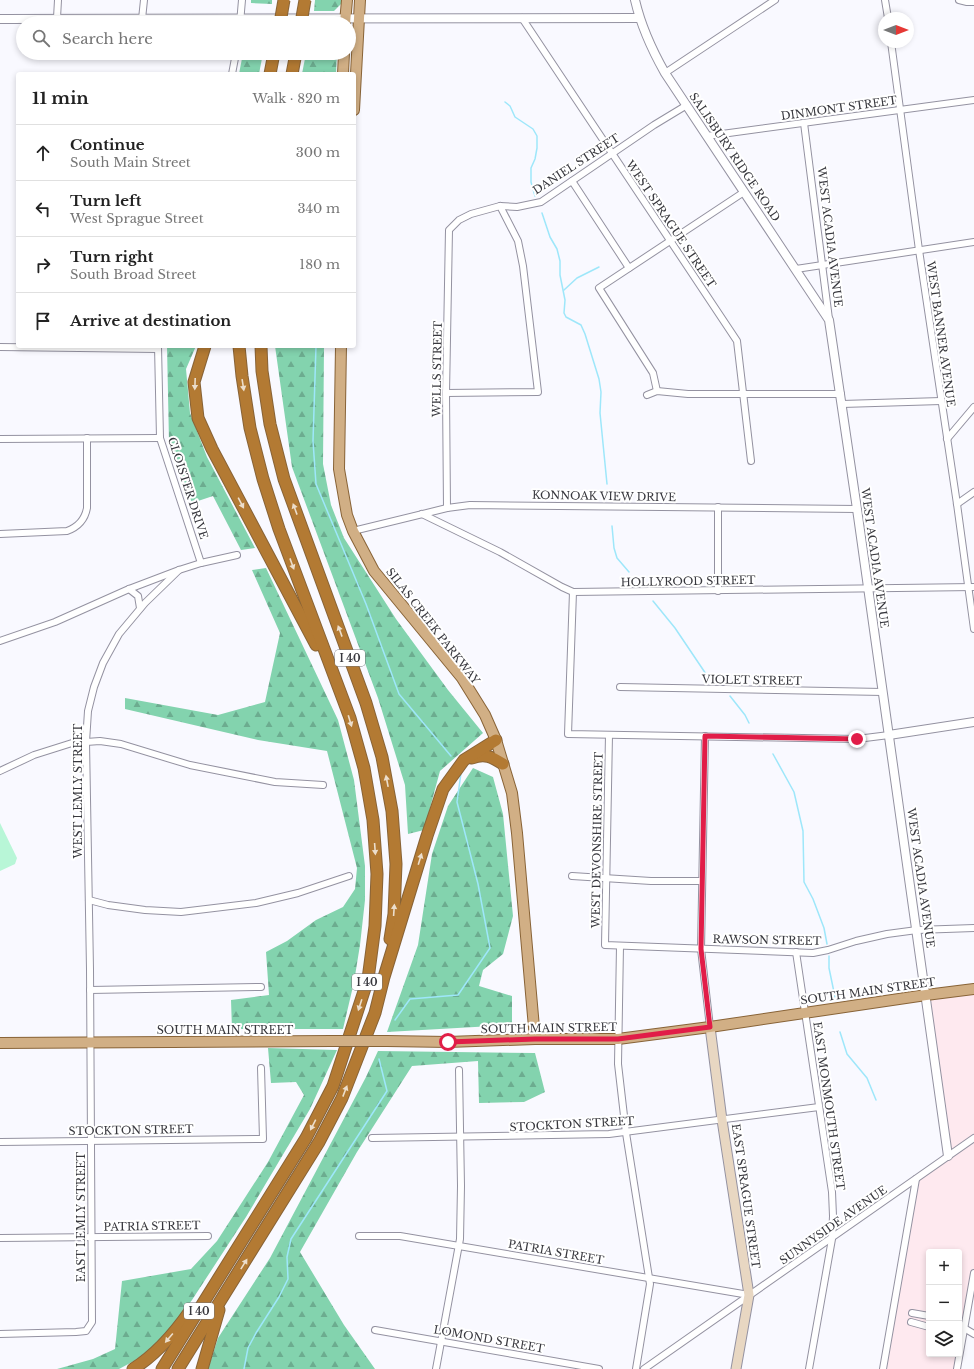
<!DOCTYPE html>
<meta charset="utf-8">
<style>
body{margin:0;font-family:"Libre Baskerville",serif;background:#f6f6f6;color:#222}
.controls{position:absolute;right:12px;bottom:12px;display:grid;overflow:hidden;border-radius:4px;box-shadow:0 2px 6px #0003}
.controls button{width:36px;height:36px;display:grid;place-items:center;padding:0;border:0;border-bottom:1px solid #e0e0e0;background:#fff;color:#222;font:20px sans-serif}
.compass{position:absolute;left:878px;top:12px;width:36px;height:36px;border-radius:50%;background:#fff;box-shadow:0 2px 6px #0003;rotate:90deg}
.stop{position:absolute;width:12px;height:12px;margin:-9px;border:3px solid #e11d48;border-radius:50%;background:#fff}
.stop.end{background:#e11d48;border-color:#fff;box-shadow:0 1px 4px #0008}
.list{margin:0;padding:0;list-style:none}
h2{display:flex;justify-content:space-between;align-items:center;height:52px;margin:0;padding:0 16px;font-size:17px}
h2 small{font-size:13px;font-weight:400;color:#767676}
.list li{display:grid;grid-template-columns:26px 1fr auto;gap:12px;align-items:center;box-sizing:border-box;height:56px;padding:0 16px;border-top:1px solid #e0e0e0}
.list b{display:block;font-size:15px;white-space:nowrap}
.list p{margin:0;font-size:13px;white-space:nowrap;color:#767676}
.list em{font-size:13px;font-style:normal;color:#767676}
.icon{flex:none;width:22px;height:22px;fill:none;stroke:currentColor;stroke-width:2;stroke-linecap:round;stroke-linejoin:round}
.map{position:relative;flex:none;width:974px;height:1369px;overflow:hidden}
.search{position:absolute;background:#fff;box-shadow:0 2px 6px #0003;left:16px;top:16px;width:340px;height:44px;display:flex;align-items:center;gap:10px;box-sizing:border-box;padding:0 14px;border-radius:22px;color:#767676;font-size:15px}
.panel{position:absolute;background:#fff;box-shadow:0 2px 6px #0003;left:16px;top:72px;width:340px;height:276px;border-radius:4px}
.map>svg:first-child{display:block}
.education{fill:#fee9ef;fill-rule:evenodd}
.forest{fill:url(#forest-firs)}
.garden{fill:#b8f6d7}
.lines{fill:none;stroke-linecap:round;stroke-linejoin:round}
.stream{stroke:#9ee7fa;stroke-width:1.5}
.minor-casing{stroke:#9492a1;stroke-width:8}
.tertiary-casing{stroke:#9492a1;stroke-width:10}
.secondary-casing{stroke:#9492a1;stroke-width:11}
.primary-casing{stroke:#886337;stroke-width:12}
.motorway-casing{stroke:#886337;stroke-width:13}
.minor{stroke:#fff;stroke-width:6}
.tertiary{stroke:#fff;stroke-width:8}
.secondary{stroke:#e8d7c2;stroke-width:9}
.primary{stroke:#d1af85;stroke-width:10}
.motorway{stroke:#b37a33;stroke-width:11}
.primary-bridge-casing{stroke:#886337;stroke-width:12;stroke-linecap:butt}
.motorway-bridge-casing{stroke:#886337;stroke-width:13;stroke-linecap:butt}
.primary-bridge{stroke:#d1af85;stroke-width:10}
.motorway-bridge{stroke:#b37a33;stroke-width:11}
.oneway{fill:#ecdecc}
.route{stroke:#e11d48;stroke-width:5}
.labels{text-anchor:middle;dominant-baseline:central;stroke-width:4;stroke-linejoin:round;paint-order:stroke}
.shield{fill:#fff;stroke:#747478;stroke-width:1}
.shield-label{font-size:10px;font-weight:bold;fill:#38383e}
.street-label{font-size:11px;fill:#38383e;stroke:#fff}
</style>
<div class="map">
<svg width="974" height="1369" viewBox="0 0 974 1369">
<defs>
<pattern id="forest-firs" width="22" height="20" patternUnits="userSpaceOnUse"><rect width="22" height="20" fill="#83d3ae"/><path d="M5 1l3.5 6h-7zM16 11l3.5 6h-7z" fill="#6cac8f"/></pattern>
</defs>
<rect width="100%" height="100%" fill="#f9f9ff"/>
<!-- education -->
<path class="education" d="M 974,988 L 974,1273 L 957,1369 L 883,1369 L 916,1179 L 948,1156 L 926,995 ZM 929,1252 L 959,1252 L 959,1354 L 929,1354 Z"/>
<!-- forest -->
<g class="forest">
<polygon points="251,0 272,0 272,4 251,3"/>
<polygon points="315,0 341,0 341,4 334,11 314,11"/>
<polygon points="243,53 263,53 259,74 239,74"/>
<polygon points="306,53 337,53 336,74 302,74"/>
<polygon points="167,346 196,346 186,369 190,413 207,457 255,548 241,550 213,496 192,503 169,442"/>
<polygon points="275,346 324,346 323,464 331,505 344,538 396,619 448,690 483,733 440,771 424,830 408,834 405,785 378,698 292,467"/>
<polygon points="266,568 338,720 354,780 365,866 365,900 360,945 354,982 343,1029 232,1029 231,1000 269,995 266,952 287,941 316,920 343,907 355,889 357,868 327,751 258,740 125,709 125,698 218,715 265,702 280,633 252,570"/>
<polygon points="473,768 493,777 503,814 513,916 503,954 483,970 479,986 512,996 512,1025 387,1032 418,945 432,854 448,806"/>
<polygon points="268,1048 337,1050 310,1109 246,1217 192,1300 163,1339 134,1361 119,1369 57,1369 93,1359 115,1349 122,1281 191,1269 217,1241 268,1162 304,1095 296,1082 271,1083"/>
<polygon points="378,1051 535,1053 545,1092 524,1102 479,1103 478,1061 412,1066 357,1152 300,1252 344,1325 375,1369 208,1369 218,1338 270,1258 366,1077"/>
</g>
<!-- garden -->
<polygon class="garden" points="0,823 17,858 15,864 0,871"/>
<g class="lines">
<!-- stream -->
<g class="stream">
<polyline points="505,102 510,106 515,117 533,129 537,136 537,148 535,159 531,168 531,182 535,196"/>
<polyline points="542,213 550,237 557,249 560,261 560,275 565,300 564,313 566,317 581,325 585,334 599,379 601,392 600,413 607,484"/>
<polyline points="564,290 577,278 599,267"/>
<polyline points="316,346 313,441 316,484 366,604 399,694 451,756"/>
<polyline points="612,526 614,548 617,558 629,572"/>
<polyline points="653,601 675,628 708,677"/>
<polyline points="730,696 745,715 749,723"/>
<polyline points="773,754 794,792 803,831 804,882 813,899 824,928 827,944"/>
<polyline points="829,956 829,968 835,997"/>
<polyline points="395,1020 410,999 458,995 490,948 478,884 457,802 461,773"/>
<polyline points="840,1032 847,1054 867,1078 876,1100"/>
<polyline points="244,1369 248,1348 256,1333 279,1297 288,1279 287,1257 291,1239 387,1091 379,1059"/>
</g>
<!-- minor casing -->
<g class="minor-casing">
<g id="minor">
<polyline points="885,0 888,18"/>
<polyline points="959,0 967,2 974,2"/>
<polyline points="57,18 58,0"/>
<polyline points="522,18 737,341 751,461"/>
<polyline points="142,19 144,0"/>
<polyline points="240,23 242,0"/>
<polyline points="891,42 919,250 957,504 974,629"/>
<polyline points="665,73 775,0"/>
<polyline points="232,74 236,53"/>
<polyline points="804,123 829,319"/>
<polyline points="707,136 974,100"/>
<polyline points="572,181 629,268"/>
<polyline points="796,269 974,242"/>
<polyline points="158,346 160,438 201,563"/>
<polyline points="0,347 158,349"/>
<polyline points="657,391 653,373 599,288 744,192"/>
<polyline points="446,393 538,392 523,266 518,241 500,206"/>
<polyline points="647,395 657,391 688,394 841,394"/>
<polyline points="842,404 941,401"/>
<polyline points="0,439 160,438"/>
<polyline points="947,439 974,407"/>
<polyline points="957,504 974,492"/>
<polyline points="718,507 718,591"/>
<polyline points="447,508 446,393 449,230 459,220 471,214 500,206 517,207 541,202 654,125 687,105"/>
<polyline points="422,514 500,552 562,587 573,592 974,587"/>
<polyline points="353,531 447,508 470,505 857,509"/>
<path d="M 0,534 L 67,531 C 78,527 85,519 87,508 L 87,438"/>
<polyline points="129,589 138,596 140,608"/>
<polyline points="573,592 568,734 857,739 889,735"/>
<polyline points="0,641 55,622 129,589 179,570 201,563 237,555"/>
<polyline points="620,687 883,692"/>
<polyline points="609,735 605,945 813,953 828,950 856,941 887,934 917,930 974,928"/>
<polyline points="705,736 701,949 710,1027"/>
<polyline points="0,771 34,755 72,743 100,741 121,744 190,765 275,782 323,785"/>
<polyline points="572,876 651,881 702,881"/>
<polyline points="89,900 108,905 145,910 181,912 256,903 298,893 349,876"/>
<polyline points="620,946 618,1064 626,1133 650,1284 636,1369"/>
<polyline points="796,952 832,1192 833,1216 832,1239 809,1369"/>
<polyline points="90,990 261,987"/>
<polyline points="372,1138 609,1134 819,1107"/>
<polyline points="0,1142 263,1139 261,1068"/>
<polyline points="359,1236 400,1236 749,1295"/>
<polyline points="0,1238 208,1236"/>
<polyline points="912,1313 929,1316"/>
<polyline points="911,1322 929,1327"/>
<polyline points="959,1323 964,1328 974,1334"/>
<polyline points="375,1330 599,1369"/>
<polyline points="0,1334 76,1332 86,1331 92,1322 90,969 86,742 88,711 94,687 103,663 119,634 145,603 179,570"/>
<polyline points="436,1369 460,1239 461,1186 459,1070"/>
<polyline points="644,1369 974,1138"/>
<polyline points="883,1369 916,1179"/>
<polyline points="957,1369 974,1273"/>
</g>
</g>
<!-- tertiary casing -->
<g class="tertiary-casing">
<g id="tertiary">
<path d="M 635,0 C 641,26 652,50 665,73 L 829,320 L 857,509 L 948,1156"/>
<polyline points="0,19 639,18"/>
<polyline points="889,735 974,722"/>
</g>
</g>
<!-- secondary casing -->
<g class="secondary-casing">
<polyline id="secondary" points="710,1027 722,1120 749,1295 736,1369"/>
</g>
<!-- primary casing -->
<g class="primary-casing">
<g id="primary">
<polyline points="345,23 347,0"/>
<polyline points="343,74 344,53"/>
<polyline points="354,110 360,0"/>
<polyline points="341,346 339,469 347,515 353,531 374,571 462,678 485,715 496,740 512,793 517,833 535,1039"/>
<polyline points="387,1041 448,1042 535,1039 618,1039 710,1027 926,995 974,989"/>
<polyline points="0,1043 331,1041"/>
</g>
</g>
<!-- motorway casing -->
<g class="motorway-casing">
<g id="motorway">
<polyline points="270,74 274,53"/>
<polyline points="292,74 296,53"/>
<polyline points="205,346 194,382 198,418 212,449 316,645"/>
<polyline points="261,346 262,371 270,424 284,479 366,703 382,757 392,811 396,864 394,914 390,939"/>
<path d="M 472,758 C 485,753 492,757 503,764"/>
<path d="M 133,1369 C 157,1354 174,1334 190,1311"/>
<polyline points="162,1369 306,1138 333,1086 368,979 375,926 377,874 373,820 364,768 350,718 279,529 263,479 250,428 242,376 239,346"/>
<polyline points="178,1369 319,1142 342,1098 375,1013 384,977 427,836 443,789 464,760 496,740"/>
<polyline points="202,1369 219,1310"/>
</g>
</g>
<!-- minor -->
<use href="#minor" class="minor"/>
<!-- tertiary -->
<use href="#tertiary" class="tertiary"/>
<!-- secondary -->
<use href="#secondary" class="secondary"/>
<!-- primary -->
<use href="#primary" class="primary"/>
<!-- motorway -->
<use href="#motorway" class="motorway"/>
<!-- primary-bridge casing -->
<g class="primary-bridge-casing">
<polyline id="primary-bridge" points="331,1041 387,1041"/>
</g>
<!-- motorway-bridge casing -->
<g class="motorway-bridge-casing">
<g id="motorway-bridge">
<polyline points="280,23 284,0"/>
<polyline points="301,23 305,0"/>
</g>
</g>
<!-- primary-bridge -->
<use href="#primary-bridge" class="primary-bridge"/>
<!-- motorway-bridge -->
<use href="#motorway-bridge" class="motorway-bridge"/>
</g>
<!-- one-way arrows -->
<defs><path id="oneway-solid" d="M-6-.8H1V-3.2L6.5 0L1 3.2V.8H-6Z"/></defs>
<g class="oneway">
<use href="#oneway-solid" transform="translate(195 384) rotate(92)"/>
<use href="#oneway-solid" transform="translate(243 385) rotate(81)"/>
<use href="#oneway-solid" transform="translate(241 503) rotate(62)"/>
<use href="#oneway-solid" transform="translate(295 509) rotate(-110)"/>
<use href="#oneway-solid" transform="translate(292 564) rotate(70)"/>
<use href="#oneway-solid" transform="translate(340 631) rotate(-110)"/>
<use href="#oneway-solid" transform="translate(350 721) rotate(73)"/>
<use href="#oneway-solid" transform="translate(387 781) rotate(-101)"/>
<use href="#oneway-solid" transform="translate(375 849) rotate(86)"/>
<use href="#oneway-solid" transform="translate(420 859) rotate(-73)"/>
<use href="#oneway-solid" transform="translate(394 910) rotate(-86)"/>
<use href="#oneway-solid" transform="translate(360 1005) rotate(108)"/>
<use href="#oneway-solid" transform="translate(345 1091) rotate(-69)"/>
<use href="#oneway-solid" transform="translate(313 1125) rotate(117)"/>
<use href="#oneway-solid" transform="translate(244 1264) rotate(-58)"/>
<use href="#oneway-solid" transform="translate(169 1338) rotate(130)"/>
</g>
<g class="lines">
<!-- route -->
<polyline class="route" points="448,1042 535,1039 618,1039 710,1027 701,949 705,736 857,739"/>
</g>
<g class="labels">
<!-- shield labels -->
<g class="shield">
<rect x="335" y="650" width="30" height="16" rx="3"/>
<rect x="352" y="974" width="30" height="16" rx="3"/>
<rect x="184" y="1303" width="30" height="16" rx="3"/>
</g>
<g class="shield-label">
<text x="350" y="658">I 40</text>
<text x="367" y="982">I 40</text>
<text x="199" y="1311">I 40</text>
</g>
<!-- street labels -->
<g class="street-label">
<text transform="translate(839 108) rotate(-8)">DINMONT STREET</text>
<text transform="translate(735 157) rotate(56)">SALISBURY RIDGE ROAD</text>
<text transform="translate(576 164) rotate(-33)">DANIEL STREET</text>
<text transform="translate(671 224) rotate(56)">WEST SPRAGUE STREET</text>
<text transform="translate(830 237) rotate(83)">WEST ACADIA AVENUE</text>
<text transform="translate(941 334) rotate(82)">WEST BANNER AVENUE</text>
<text transform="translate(437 369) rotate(-89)">WELLS STREET</text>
<text transform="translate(188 488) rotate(72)">CLOISTER DRIVE</text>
<text transform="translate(604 496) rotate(1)">KONNOAK VIEW DRIVE</text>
<text transform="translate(875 558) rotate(82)">WEST ACADIA AVENUE</text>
<text transform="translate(688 581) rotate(-1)">HOLLYROOD STREET</text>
<text transform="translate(433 626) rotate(52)">SILAS CREEK PARKWAY</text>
<text transform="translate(752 680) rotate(1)">VIOLET STREET</text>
<text transform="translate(78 791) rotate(-90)">WEST LEMLY STREET</text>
<text transform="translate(597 840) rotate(-89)">WEST DEVONSHIRE STREET</text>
<text transform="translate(921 878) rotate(82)">WEST ACADIA AVENUE</text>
<text transform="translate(767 940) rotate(1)">RAWSON STREET</text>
<text transform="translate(868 991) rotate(-8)">SOUTH MAIN STREET</text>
<text transform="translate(549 1028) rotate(-1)">SOUTH MAIN STREET</text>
<text x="225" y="1030">SOUTH MAIN STREET</text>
<text transform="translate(829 1106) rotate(82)">EAST MONMOUTH STREET</text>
<text transform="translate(572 1124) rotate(-3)">STOCKTON STREET</text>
<text transform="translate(131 1130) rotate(-1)">STOCKTON STREET</text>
<text transform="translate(746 1196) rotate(82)">EAST SPRAGUE STREET</text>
<text transform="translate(81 1217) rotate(-90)">EAST LEMLY STREET</text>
<text transform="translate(833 1225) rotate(-35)">SUNNYSIDE AVENUE</text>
<text transform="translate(152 1226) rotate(-1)">PATRIA STREET</text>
<text transform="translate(556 1252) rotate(10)">PATRIA STREET</text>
<text transform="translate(489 1339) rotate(10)">LOMOND STREET</text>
</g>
</g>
</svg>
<div class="controls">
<button>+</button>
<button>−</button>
<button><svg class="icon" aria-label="layers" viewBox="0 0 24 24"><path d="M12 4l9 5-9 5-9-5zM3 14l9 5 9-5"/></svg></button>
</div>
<svg class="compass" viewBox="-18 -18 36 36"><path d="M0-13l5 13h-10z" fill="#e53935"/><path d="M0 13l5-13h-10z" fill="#767676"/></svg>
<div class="stop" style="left:448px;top:1042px"></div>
<div class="stop end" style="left:857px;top:739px"></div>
<div class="search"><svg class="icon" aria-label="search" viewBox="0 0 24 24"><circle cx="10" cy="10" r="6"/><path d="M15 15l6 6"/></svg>Search here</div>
<section class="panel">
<h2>11 min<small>Walk · 820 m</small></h2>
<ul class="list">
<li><svg class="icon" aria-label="ahead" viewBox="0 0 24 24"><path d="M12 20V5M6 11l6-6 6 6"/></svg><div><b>Continue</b><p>South Main Street</p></div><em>300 m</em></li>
<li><svg class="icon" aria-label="left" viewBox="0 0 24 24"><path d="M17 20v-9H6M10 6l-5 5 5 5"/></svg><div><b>Turn left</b><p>West Sprague Street</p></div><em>340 m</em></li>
<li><svg class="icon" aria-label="right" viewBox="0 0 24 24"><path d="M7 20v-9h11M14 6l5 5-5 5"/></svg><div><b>Turn right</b><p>South Broad Street</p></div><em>180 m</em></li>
<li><svg class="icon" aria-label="arrive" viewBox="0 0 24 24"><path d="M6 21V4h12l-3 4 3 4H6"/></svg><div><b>Arrive at destination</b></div></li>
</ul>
</section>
</div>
